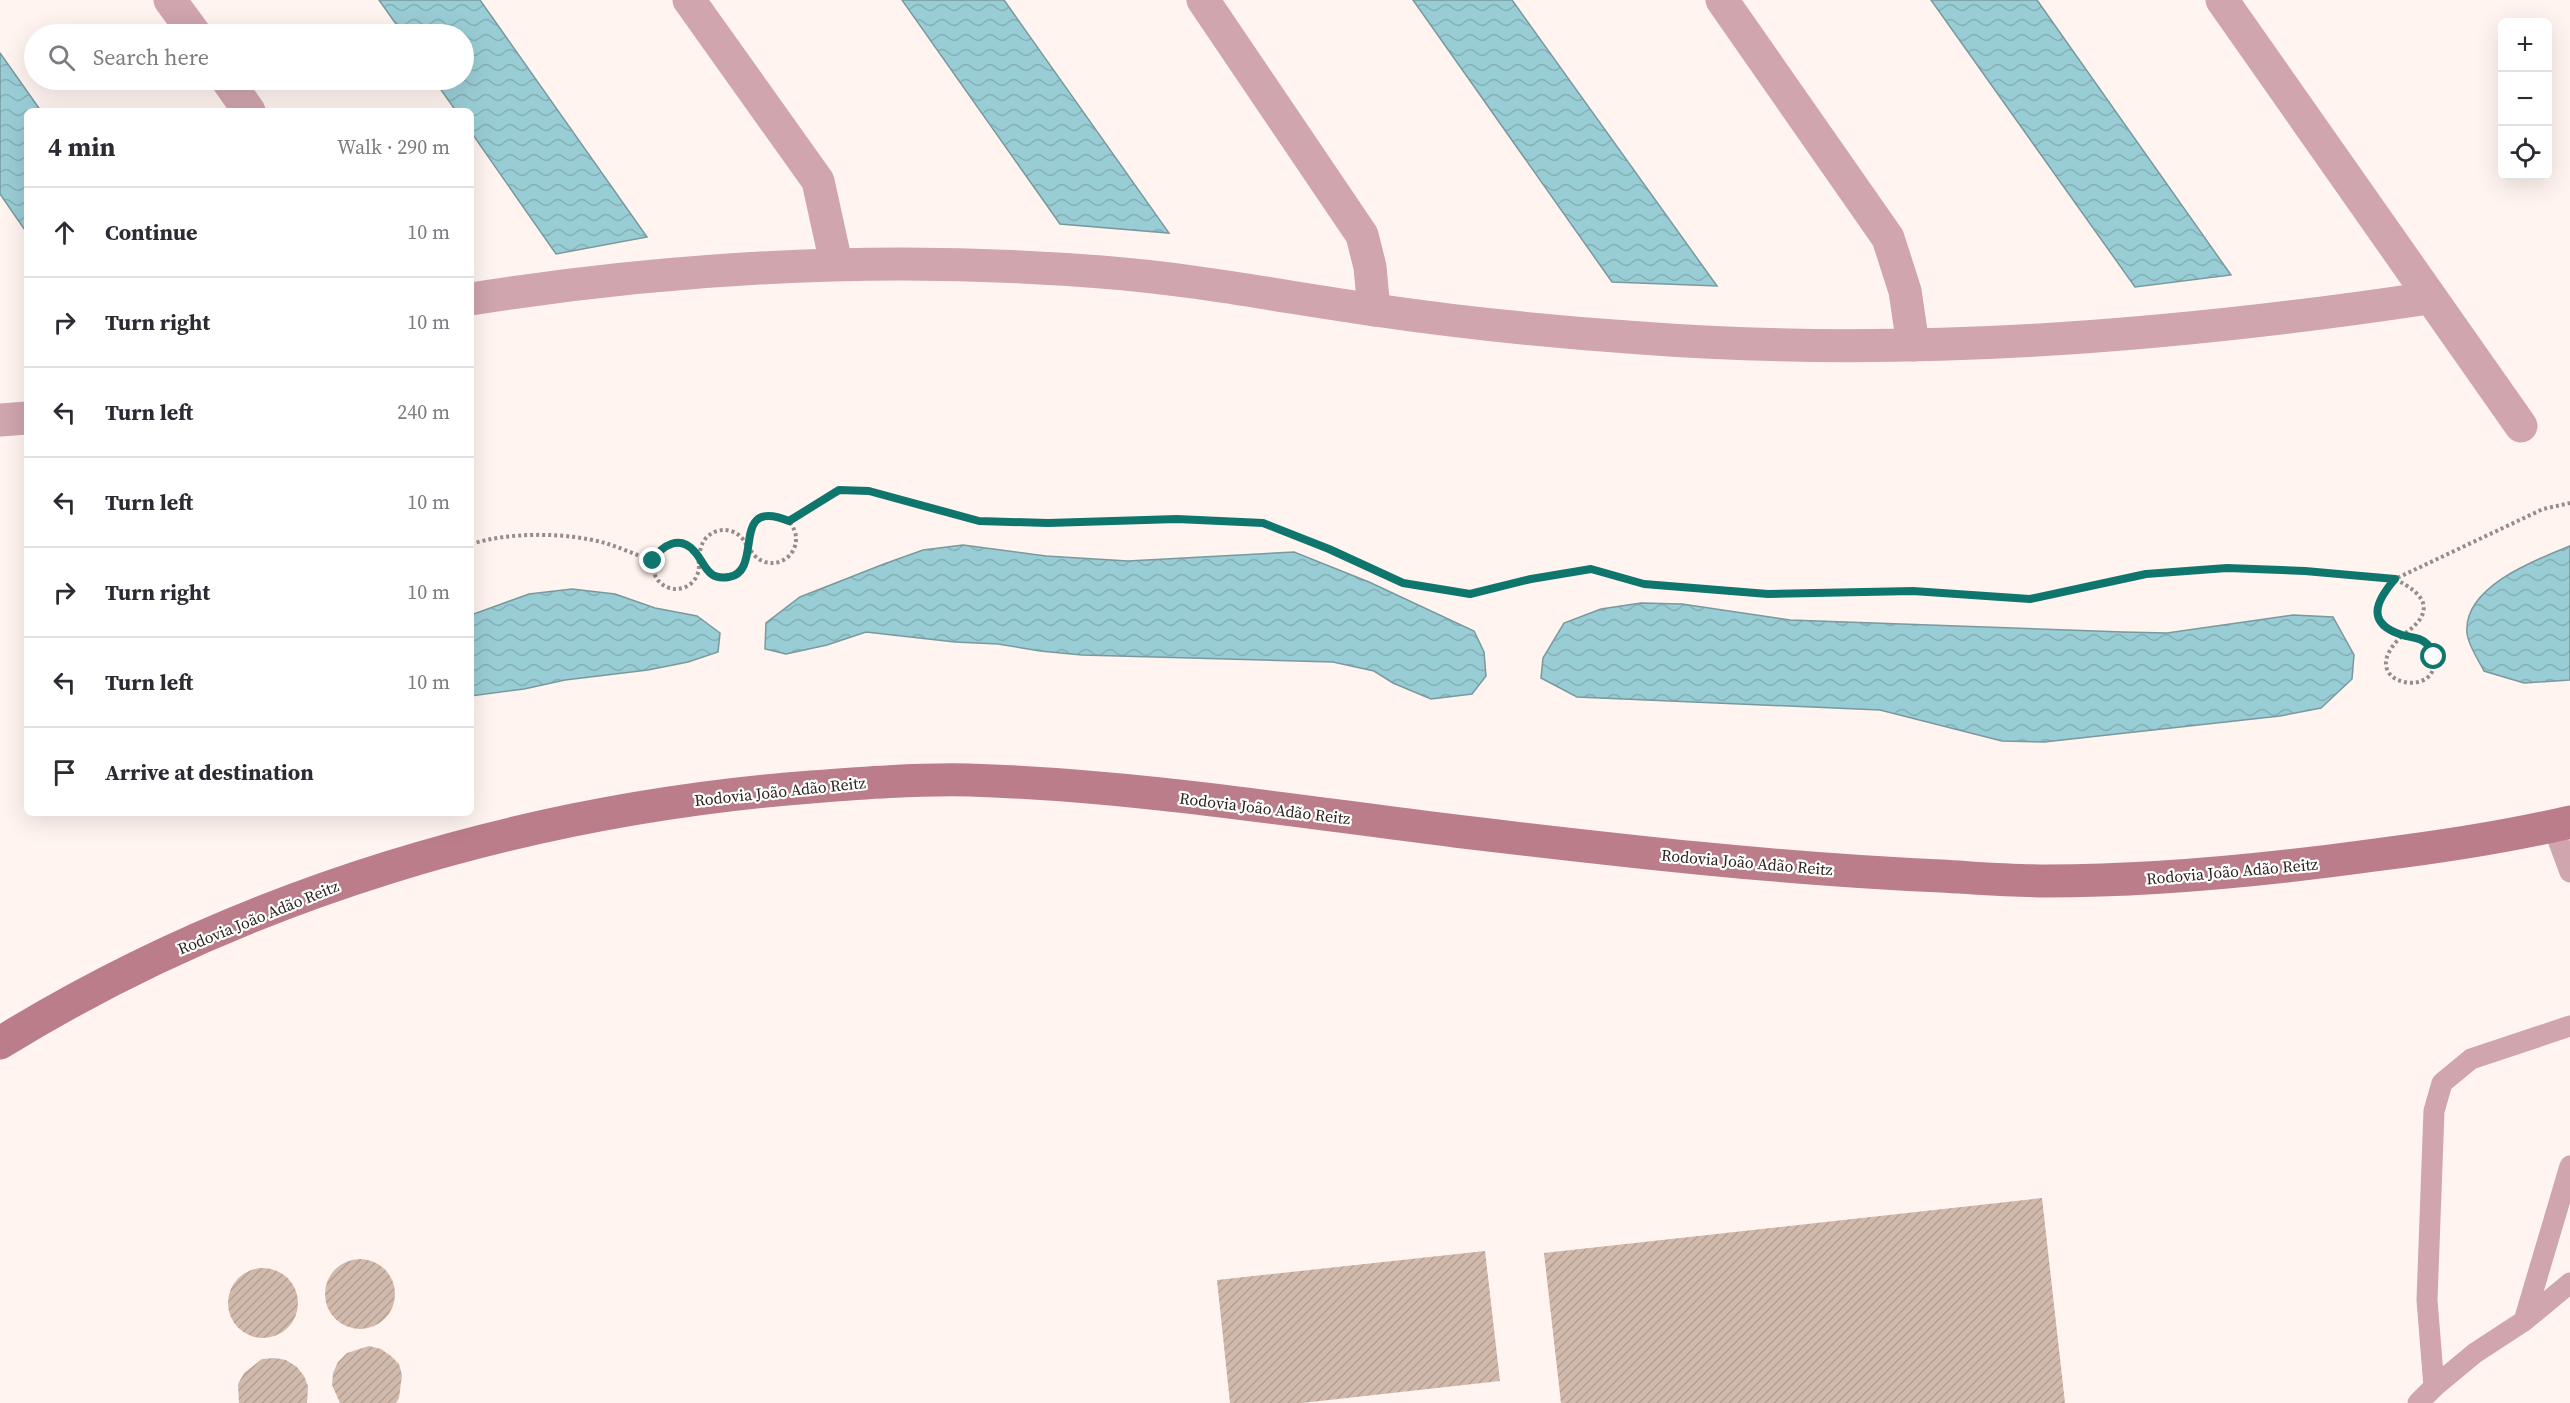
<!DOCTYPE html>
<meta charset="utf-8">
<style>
body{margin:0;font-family:"Source Serif 4",serif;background:#f7f7f7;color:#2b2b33}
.controls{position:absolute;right:18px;top:18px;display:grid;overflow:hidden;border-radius:9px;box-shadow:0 6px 24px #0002}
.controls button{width:54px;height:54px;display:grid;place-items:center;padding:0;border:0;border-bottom:2px solid #e1e1e2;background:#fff;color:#2b2b33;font:30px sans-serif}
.stop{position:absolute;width:18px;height:18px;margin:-14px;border:4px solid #0f766e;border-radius:50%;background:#fff}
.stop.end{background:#0f766e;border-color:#fff;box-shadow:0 2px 6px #0008}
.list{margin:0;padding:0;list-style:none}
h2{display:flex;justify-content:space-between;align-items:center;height:78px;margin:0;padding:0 24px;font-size:26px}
h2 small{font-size:20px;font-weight:400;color:#7c7c81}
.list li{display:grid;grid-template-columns:39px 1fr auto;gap:18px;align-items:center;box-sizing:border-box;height:90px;padding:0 24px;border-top:2px solid #e1e1e2}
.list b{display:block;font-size:22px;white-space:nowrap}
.list em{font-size:20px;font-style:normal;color:#7c7c81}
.icon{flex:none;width:33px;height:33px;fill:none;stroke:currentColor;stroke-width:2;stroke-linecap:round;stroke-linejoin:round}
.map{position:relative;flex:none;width:2570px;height:1403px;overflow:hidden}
.search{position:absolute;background:#fff;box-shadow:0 6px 24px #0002;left:24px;top:24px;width:450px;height:66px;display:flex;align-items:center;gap:15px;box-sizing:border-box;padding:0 21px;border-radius:33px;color:#7c7c81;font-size:22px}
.panel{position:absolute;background:#fff;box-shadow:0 6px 24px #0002;left:24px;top:108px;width:450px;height:708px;border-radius:9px}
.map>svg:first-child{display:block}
.water{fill:url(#water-waves);stroke:#78999e;stroke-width:1.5}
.building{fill:url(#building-hatch)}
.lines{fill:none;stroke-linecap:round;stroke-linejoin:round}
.path{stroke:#978c88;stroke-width:4;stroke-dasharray:3 3;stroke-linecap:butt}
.service{stroke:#d0a5ad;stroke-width:21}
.minor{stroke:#d0a5ad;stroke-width:33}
.secondary{stroke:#bb7d8a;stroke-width:33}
.route{stroke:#0f766e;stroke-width:8}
.labels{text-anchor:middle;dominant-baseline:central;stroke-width:4.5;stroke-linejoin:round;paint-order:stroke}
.street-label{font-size:16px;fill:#2b211d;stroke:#fff}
</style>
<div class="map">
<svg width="2570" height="1403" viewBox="0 0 2570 1403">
<defs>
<pattern id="water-waves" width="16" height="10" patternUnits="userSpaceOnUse" patternTransform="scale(1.5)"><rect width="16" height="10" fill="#99cdd5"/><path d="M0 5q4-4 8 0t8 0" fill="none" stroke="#84b0b6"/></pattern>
<pattern id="building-hatch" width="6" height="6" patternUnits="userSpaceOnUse" patternTransform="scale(1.5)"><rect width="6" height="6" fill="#d1b9ac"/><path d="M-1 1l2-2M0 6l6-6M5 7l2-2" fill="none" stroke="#b49f94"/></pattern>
</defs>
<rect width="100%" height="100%" fill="#fff4ef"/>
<!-- water -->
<g class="water">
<polygon points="379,0 480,0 647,237 556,254 471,132 471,111 456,111 434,80 464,80 464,34 403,34"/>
<polygon points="902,0 1004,0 1169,233 1060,224"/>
<polygon points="1413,0 1512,0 1717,286 1612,282"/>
<polygon points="1931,0 2037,0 2231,275 2135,287"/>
<polygon points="0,53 41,111 27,111 27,233 0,194"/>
<polygon points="963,545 1046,556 1128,561 1294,552 1369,582 1474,631 1484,652 1486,676 1472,694 1431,699 1393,683 1374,671 1333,662 1082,655 1040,651 998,644 955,642 866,632 827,645 786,654 765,649 766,623 800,597 884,564 923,550"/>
<path d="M 2570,546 L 2570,680 L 2524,683 L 2484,671 C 2479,661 2468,645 2467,633 C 2463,587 2535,560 2570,546 Z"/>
<polygon points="572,589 615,594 655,608 697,616 720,633 718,652 688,662 648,670 565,680 524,689 471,696 471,615 529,594"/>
<polygon points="1641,603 1682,604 1790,620 2123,632 2167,633 2293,615 2333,617 2354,655 2352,679 2321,708 2280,716 2044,742 2002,741 1880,710 1577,697 1541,678 1543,658 1564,623 1601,609"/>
</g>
<!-- building -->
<g class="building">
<polygon points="2042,1198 2065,1403 1561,1403 1544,1253"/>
<polygon points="1485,1251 1500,1381 1302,1403 1230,1403 1217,1280"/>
<circle cx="360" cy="1294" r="35"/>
<circle cx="263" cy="1303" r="35"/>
<polygon points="369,1346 381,1349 391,1356 399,1364 402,1375 399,1398 396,1403 340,1403 332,1385 333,1373 338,1362 347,1353"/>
<polygon points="275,1358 286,1360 297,1367 304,1376 308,1386 307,1403 239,1403 238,1384 244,1373 262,1359"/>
</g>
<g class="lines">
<!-- path -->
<g class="path">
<circle cx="772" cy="539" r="24"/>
<polyline points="789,521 839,490 869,491 979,521 1048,523 1177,519 1263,523 1330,549 1403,583 1470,594 1531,579 1591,569 1644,584 1768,594 1913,591 2030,599 2146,574 2227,568 2305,571 2395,579 2543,509 2570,503"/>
<circle cx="724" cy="554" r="24"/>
<circle cx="676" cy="566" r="23"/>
<path d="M 471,544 C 509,532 566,532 605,543 C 621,548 637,555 653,561"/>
<path d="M 2395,579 C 2427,595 2436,612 2403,635 C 2368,620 2374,604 2395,579 Z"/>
<path d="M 2403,635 C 2416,638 2428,640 2432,654 C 2448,702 2347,686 2403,635 Z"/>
</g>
<!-- service -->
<g class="service">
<polyline points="2553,826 2570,872"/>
<polyline points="2570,1026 2471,1059 2442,1083 2434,1111 2427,1300 2434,1387 2475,1353 2524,1321 2570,1166"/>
<polyline points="2524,1321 2570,1283"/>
<polyline points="2418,1403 2434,1387"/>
</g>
<!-- minor -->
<g class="minor">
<polyline points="170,0 195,34"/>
<polyline points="689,0 818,181 836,263"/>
<polyline points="1203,0 1362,235 1370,267 1374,310"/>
<polyline points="1722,0 1888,238 1905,291 1913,345"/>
<polyline points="2222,0 2521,426"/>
<polyline points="227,80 249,111"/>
<path d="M 471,299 C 680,266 890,255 1101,272 C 1194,279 1284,297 1375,310 C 1464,323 1552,332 1641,338 C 1904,358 2169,337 2429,298"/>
<polyline points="0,420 27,418"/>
</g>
<!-- secondary -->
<path class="secondary" d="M 0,1043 C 243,893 527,809 811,787 C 863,783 916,779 969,780 C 1132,785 1293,811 1455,831 C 1616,850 1778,869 1941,876 C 1976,878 2011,881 2046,881 C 2157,881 2266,870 2375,855 C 2440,847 2506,837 2570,822"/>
</g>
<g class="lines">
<!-- route -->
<path class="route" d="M 653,561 C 661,545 680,535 694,551 C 705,562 706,581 729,577 C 765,571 728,496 789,521 L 839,490 L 869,491 L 979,521 L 1048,523 L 1177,519 L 1263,523 L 1329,549 L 1403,583 L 1470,594 L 1531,579 L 1591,569 L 1644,584 L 1768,594 L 1913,591 L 2030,599 L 2146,574 L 2227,568 L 2305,571 L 2395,579 C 2376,601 2365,623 2402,635 C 2412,638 2421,637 2428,645 C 2431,648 2432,653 2434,657"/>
</g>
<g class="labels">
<!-- street labels -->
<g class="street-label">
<text transform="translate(780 791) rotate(-6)">Rodovia João Adão Reitz</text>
<text transform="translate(1265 808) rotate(7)">Rodovia João Adão Reitz</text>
<text transform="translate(1747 862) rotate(5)">Rodovia João Adão Reitz</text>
<text transform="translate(2232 871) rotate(-5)">Rodovia João Adão Reitz</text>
<text transform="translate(258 917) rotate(-22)">Rodovia João Adão Reitz</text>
</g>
</g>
</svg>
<div class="controls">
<button>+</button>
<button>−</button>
<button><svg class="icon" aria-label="locate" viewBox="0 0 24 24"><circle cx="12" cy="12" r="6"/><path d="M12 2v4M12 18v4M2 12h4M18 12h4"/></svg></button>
</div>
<div class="stop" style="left:2434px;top:657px"></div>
<div class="stop end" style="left:653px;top:561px"></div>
<div class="search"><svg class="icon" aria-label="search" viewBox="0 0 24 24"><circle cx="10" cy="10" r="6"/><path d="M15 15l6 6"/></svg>Search here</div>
<section class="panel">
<h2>4 min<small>Walk · 290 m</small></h2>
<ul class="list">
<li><svg class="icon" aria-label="ahead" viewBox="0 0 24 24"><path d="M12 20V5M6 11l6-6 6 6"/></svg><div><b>Continue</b></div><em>10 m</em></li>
<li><svg class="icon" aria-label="right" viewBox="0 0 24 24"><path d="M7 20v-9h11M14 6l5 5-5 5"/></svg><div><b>Turn right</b></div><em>10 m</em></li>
<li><svg class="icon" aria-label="left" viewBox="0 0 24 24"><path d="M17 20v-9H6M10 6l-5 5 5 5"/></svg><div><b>Turn left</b></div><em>240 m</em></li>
<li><svg class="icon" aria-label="left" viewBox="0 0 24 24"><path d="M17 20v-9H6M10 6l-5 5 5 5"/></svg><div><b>Turn left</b></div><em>10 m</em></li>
<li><svg class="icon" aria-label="right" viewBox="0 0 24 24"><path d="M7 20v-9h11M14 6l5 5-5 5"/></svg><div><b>Turn right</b></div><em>10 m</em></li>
<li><svg class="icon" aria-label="left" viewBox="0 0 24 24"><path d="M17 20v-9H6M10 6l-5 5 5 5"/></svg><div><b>Turn left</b></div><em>10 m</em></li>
<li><svg class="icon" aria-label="arrive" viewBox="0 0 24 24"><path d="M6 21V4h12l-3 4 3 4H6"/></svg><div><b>Arrive at destination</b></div></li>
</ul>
</section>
</div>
